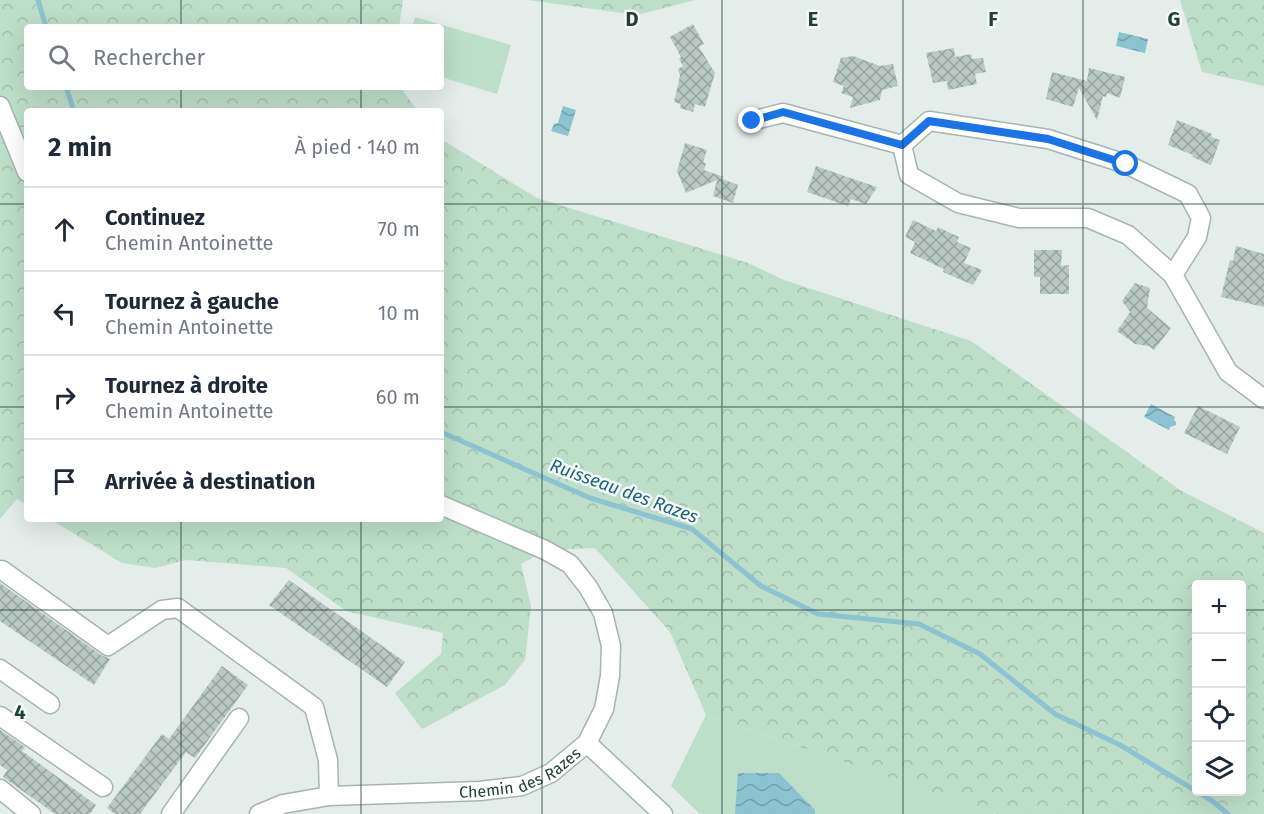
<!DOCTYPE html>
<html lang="fr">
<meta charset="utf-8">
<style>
body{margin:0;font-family:"Fira Sans",sans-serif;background:#f2f2f3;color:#1f2937}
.controls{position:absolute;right:18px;bottom:18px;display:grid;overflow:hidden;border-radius:6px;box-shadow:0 6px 24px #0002}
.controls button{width:54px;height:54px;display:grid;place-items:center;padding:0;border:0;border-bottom:2px solid #e0e1e3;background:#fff;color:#1f2937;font:30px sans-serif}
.stop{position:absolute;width:18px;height:18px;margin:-14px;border:4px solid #1a73e8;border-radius:50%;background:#fff}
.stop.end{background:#1a73e8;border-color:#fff;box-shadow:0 2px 6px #0008}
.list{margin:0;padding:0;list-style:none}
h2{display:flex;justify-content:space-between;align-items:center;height:78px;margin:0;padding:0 24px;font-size:26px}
h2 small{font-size:20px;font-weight:400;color:#747a83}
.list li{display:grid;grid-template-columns:39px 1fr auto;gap:18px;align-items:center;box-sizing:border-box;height:84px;padding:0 24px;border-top:2px solid #e0e1e3}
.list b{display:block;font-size:22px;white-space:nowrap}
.list p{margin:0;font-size:20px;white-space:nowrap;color:#747a83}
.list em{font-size:20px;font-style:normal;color:#747a83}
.icon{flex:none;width:33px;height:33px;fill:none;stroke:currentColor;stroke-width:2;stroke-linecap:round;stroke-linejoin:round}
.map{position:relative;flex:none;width:1264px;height:814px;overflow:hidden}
.search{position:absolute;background:#fff;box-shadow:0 6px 24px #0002;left:24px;top:24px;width:420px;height:66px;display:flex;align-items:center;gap:15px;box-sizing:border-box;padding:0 21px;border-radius:6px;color:#747a83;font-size:22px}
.panel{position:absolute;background:#fff;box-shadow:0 6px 24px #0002;left:24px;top:108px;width:420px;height:414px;border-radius:6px}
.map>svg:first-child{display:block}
.grass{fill:#bddec9}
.forest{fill:url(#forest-crowns);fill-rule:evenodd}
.water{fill:url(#water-waves)}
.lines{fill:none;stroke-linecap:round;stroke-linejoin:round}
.stream{stroke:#8dc2d1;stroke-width:5}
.building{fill:url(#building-cross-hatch)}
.minor-casing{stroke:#a6b5b2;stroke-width:21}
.minor{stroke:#fff;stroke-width:18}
.route{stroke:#1a73e8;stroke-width:8}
.grid{fill:none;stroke:#233f3a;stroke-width:1.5;stroke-opacity:0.55}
.labels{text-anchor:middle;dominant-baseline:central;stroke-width:5;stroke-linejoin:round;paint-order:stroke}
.street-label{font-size:16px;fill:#233f3a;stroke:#f5faf8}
.water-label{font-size:18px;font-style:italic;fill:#1e647b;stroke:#f5faf8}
.grid-label{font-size:20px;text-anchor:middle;font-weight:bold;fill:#233f3a;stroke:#f5faf8;stroke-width:5;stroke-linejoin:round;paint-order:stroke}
</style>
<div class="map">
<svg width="1264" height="814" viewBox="0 0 1264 814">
<defs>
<pattern id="forest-crowns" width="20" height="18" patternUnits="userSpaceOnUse" patternTransform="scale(1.5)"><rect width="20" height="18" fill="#bddec9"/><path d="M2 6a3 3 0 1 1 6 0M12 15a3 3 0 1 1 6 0" fill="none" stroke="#a2c0ad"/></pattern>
<pattern id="water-waves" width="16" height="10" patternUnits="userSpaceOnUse" patternTransform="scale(1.5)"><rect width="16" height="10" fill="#8dc2d1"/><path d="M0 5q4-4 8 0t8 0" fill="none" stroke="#739fab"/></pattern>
<pattern id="building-cross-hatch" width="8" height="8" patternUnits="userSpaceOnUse" patternTransform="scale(1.5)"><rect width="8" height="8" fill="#b9c8c3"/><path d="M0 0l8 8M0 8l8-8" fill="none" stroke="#96a49f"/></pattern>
</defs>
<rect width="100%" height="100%" fill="#e4edea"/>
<!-- grass -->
<g class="grass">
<polygon points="415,17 511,45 497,94 441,77 441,27 412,27"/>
<polygon points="706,715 996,814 700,814 671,786"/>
</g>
<!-- forest -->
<g class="forest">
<polygon points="0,0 403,0 399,27 27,27 27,87 400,87 418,111 27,111 27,505 17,499 0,519"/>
<polygon points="528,0 695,0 637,15"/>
<polygon points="1180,0 1264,0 1264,86 1202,72"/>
<path d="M 441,139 L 537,198 L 748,263 L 784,280 L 971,341 L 1180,490 L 1264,533 L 1264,814 L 996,814 L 706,715 L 670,632 L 595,548 L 545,550 L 521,564 L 531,606 L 525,660 L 505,685 L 422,729 L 395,693 L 441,654 L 443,633 L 346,611 L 286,568 L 186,560 L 155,568 L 122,563 L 50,519 L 441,519 ZM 1196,584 L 1242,584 L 1242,792 L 1196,792 Z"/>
</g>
<!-- water -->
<g class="water">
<polygon points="1119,32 1148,39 1145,53 1116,46"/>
<polygon points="563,106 576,110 568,136 551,131 554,124 558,123"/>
<polygon points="1151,404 1175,417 1174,420 1176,422 1176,425 1170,427 1169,430 1144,417"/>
<polygon points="738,773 779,773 815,810 815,814 735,814"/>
</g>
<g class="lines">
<!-- stream -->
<g class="stream">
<polyline points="38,0 46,27"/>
<polyline points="66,87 74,111"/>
<polyline points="441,432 590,498 692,529 761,586 818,614 919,624 980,654 1055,714 1120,745 1211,800 1228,814"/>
</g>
</g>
<!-- building -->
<g class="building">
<polygon points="693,24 704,44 699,47 715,73 705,107 695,104 693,112 680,108 681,104 674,102 680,76 678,69 683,66 679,59 681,57 670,37"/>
<polygon points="954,48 955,57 971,54 972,59 983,58 986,72 975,74 977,84 948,90 947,81 933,83 926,53"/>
<polygon points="853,56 880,66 893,64 898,86 882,90 880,100 850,108 853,97 841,93 844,86 833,82 841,58"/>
<polygon points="1089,68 1125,77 1120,98 1107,93 1106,97 1103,96 1097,120 1079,88 1073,107 1046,99 1052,72 1087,81"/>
<polygon points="1177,120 1212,134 1211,137 1220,140 1211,165 1192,157 1193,155 1168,145"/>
<polygon points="685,143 707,150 703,162 706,163 704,170 724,177 720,178 738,185 733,203 713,196 717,180 686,193 677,171"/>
<polygon points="816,166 850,178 877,187 866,204 851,199 848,206 807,192"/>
<polygon points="913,220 936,231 938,227 959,237 957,242 971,248 964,263 982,270 973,285 943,272 944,269 910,253 915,242 905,237"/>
<polygon points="1236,246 1264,254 1264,307 1221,297 1230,260 1233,261"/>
<polygon points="1034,250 1062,250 1061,266 1069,265 1069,294 1040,294 1040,277 1034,277"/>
<polygon points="1135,283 1150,288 1147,308 1171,328 1154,350 1149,346 1135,344 1117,331 1130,312 1122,301"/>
<polygon points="1198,406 1240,427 1227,454 1184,433"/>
<polygon points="289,580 405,662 387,687 269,605"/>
<polygon points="0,583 101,655 110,659 94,685 0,621"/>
<polygon points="222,666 248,685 195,758 186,752 140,814 115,814 107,808 162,734 169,739"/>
<polygon points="0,730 25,747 22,751 96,805 90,814 55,814 3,777 7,770 0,765"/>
</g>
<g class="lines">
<!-- minor casing -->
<g class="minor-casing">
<g id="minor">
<polyline points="0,106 27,172"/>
<polyline points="751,121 783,113 902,145"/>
<polygon points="929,121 1048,139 1126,164 1188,194 1201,218 1197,237 1173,275 1128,235 1088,218 1019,218 958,203 909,175 902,145"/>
<polyline points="1173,275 1228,372 1264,399"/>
<polyline points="2,570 108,646 162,610 178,608 314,707 328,760 329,796"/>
<polyline points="0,669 50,704"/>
<polyline points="0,716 103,787"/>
<polyline points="587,743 663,814"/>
<polyline points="0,789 31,814"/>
<polyline points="171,814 239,718"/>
<path id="s1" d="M 259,814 L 283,804 L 329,796 L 480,791 L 522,786 L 551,773 L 587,743 L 604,709 L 610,676 L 611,646 L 603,613 L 588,587 L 570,564 L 545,550 L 441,505"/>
</g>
</g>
<!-- minor -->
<use href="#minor" class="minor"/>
</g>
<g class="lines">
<!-- route -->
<polyline class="route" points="752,121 783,112 902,145 929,121 1048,139 1126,164"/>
</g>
<!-- grid -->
<path class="grid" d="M 181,0 L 181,27M 361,0 L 361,27M 542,0 L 542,814M 722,0 L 722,814M 903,0 L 903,814M 1083,0 L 1083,814M 181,87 L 181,111M 361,87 L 361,111M 0,204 L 27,204M 441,204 L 1264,204M 0,407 L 27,407M 441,407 L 1264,407M 181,519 L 181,814M 361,519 L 361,814M 0,610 L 1196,610M 1242,610 L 1264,610"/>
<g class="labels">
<!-- street labels -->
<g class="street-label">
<text stroke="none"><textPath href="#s1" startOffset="268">Chemin des Razes</textPath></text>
</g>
<!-- water labels -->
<g class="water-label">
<text transform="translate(624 491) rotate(20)">Ruisseau des Razes</text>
</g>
</g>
<g class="grid-label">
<text x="632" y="26">D</text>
<text x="813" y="26">E</text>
<text x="993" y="26">F</text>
<text x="1174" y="26">G</text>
<text x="20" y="719">4</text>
</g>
</svg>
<div class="controls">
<button>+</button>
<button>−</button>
<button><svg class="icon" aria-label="locate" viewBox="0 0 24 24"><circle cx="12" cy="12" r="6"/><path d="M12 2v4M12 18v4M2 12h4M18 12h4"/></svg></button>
<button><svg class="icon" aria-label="layers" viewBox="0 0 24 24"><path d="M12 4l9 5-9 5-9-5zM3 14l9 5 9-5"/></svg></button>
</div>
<div class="stop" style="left:1126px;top:164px"></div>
<div class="stop end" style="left:752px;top:121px"></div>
<div class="search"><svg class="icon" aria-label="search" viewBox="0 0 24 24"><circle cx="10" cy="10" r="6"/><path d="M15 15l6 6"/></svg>Rechercher</div>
<section class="panel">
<h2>2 min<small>À pied · 140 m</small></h2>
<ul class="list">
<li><svg class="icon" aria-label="ahead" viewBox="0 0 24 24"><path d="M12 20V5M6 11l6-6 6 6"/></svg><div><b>Continuez</b><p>Chemin Antoinette</p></div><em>70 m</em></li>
<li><svg class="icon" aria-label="left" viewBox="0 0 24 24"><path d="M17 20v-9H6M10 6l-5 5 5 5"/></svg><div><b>Tournez à gauche</b><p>Chemin Antoinette</p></div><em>10 m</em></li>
<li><svg class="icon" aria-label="right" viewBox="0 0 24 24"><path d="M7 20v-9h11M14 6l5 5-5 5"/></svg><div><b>Tournez à droite</b><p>Chemin Antoinette</p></div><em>60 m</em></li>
<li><svg class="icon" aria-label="arrive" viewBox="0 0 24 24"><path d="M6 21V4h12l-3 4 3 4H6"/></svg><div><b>Arrivée à destination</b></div></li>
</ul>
</section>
</div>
